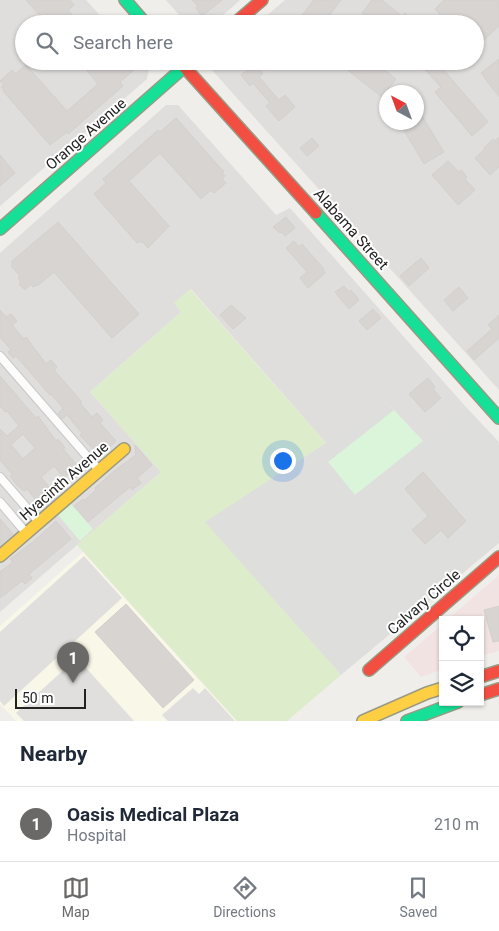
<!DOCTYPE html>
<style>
body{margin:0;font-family:Roboto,sans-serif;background:#f6f6f7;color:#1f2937}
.controls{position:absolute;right:15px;bottom:15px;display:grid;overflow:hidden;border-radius:0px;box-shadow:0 1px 4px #0004}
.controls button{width:45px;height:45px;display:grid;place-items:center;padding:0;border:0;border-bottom:1px solid #e0e1e3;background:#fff;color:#1f2937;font:25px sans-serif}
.compass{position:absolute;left:379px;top:85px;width:45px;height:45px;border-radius:50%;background:#fff;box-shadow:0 1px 4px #0004;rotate:319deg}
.scale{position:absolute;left:15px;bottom:12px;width:71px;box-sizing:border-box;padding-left:5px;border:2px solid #222;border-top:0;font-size:14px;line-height:18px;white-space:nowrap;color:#222;-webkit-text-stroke:4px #fff;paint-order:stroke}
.you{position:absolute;left:282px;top:460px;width:18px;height:18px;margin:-12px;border:4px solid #fff;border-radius:50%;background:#1a73e8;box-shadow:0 0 0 8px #1a73e833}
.badge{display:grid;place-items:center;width:32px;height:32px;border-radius:50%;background:#6a6968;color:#fff;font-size:16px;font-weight:700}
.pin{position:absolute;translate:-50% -41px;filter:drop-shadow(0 1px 2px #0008)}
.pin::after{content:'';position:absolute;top:26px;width:18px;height:15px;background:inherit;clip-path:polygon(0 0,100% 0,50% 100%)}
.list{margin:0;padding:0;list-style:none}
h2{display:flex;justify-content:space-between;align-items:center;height:65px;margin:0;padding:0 20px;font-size:21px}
h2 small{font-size:16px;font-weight:400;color:#747a83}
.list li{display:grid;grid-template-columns:32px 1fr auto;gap:15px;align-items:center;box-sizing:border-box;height:75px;padding:0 20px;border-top:1px solid #e0e1e3}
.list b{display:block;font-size:19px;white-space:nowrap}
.list p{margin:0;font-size:16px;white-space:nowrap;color:#747a83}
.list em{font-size:16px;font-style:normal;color:#747a83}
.icon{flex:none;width:28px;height:28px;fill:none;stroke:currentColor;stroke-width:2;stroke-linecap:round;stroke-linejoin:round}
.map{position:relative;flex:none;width:499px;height:721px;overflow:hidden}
.search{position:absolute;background:#fff;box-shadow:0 1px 4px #0004;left:15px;right:15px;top:15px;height:55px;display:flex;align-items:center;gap:12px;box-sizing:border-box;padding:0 18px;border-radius:28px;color:#747a83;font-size:19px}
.sheet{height:140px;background:#fff}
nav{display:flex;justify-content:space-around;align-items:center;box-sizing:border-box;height:70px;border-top:1px solid #e0e1e3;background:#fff;font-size:14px;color:#747a83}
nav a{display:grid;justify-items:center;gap:2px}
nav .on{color:#6a6968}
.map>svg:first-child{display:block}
.residential{fill:#dfdedc;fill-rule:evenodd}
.commercial{fill:#f1e3e1}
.education{fill:#f8f7e8}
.religious{fill:#dededc}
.grass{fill:#ddeccb}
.park{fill:#daf5da}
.parking{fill:#e0dfde}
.building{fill:#d7d4d2;stroke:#d3d0cc;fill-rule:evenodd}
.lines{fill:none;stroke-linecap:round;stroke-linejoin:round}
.street-casing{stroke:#c9c8c7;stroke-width:10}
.fast-casing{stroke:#999a82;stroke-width:14}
.slow-casing{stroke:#999a82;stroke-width:14}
.jam-casing{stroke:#999a82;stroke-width:14}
.street{stroke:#fdfcfc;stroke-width:8}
.fast{stroke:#16e098;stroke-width:11}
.slow{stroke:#ffcf43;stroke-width:11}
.jam{stroke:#f24e42;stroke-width:11}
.labels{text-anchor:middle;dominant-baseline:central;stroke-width:4;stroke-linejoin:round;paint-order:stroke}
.street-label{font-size:15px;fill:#222;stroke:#fff}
</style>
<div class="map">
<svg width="499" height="721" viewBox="0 0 499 721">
<rect width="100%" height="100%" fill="#f0eeeb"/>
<!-- residential -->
<g class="residential">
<polygon points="0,0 86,0 108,24 24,24 24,61 142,61 149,69 147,79 0,206"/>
<polygon points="166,0 240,0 213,24 187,24"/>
<path d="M 285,0 L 499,0 L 499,390 L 211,69 L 209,65 L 210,61 L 475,61 L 475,24 L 252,24 L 261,15 L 264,18 ZM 386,92 L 416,92 L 416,122 L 386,122 Z"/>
<polygon points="166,105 178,105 276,215 290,208 465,406 423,441 387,403 326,443 191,289 181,312 90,392 161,472 0,612 0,253"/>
</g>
<!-- commercial -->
<g class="commercial">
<polygon points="499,575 499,651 480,656 480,620 447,620"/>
<polygon points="443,624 443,669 421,677 404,657"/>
</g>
<!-- education -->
<polygon class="education" points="83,552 237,721 16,721 0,704 0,626"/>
<!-- religious -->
<polygon class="religious" points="387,403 422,441 465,406 499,442 499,543 341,675 204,522"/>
<!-- grass -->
<polygon class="grass" points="190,289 326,443 205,522 341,675 287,721 237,721 77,545 161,472 90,392 181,312 174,303"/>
<!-- park -->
<g class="park">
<polygon points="394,410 423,441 355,495 328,462"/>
<polygon points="71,504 93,529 80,541 58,515"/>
</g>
<!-- parking -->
<g class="parking">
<polygon points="84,556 122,598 4,706 0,701 0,632"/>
<polygon points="77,658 134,721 24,721 16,713"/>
<polygon points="193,688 199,694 205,688 235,721 168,721 162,715"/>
</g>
<!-- building -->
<g class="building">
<polygon points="26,0 70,0 74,5 68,10 80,24 64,24 60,19 54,24 47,24"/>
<polygon points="192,0 222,0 202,16 196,8 198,6"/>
<polygon points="314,0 341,0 323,24 295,24"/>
<polygon points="372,0 382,0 402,16 405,13 414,24 376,24 362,13"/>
<polygon points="444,0 499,0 499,26 475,48 475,24 449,24 435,9"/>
<polygon points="499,59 499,97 481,73"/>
<polygon points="79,61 124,61 133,71 120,82 123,86 68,134 67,132 50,145 3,91 4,90 1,87 4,85 0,81 12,70 15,74 26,65 67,111 98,84"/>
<polygon points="257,61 271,61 260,70 263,74 259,77 279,100 285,95 295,107 279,121 266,106 270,103 253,83 250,86 241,75"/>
<polygon points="336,61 374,61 396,79 382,97"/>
<polygon points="417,61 451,61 443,69 488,122 472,136 435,92 441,87"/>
<polygon points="416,106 444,152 424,164 399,122 416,122"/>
<polygon points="176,118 224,172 222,174 225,176 222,179 226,183 214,193 211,190 201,199 160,153 129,181 169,226 148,248 143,242 142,243 140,241 137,243 94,194 106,183 103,179 158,130 160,132"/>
<polygon points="499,137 499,167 490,175 475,158 485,149 484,148 493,139 495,141"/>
<polygon points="312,138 319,146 307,156 300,148"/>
<polygon points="0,155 15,173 0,186"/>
<polygon points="448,161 459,172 461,170 467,177 465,179 475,190 458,205 432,175"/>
<polygon points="286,217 295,228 285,236 282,232 280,233 273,227"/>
<polygon points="58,222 139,314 112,338 54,272 37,286 36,285 33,287 31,284 25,290 19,284 21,282 18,278 20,276 11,266 13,264 11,262"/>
<polygon points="294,241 299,247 302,244 324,269 323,270 325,273 308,288 300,278 307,272 286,248"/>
<polygon points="421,258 429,268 409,286 400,276"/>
<polygon points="344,286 349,292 351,290 359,300 349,309 335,292"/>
<polygon points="459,287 468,298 453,311 444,300"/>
<polygon points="231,305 246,318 233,329 220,315"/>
<polygon points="373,309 381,318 367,330 359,321"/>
<polygon points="0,310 6,317 11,314 17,321 12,325 24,339 26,337 46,364 51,360 57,367 54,370 82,402 80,403 92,417 97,413 103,420 100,423 116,441 99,456 80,435 82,433 67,415 62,419 58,414 63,408 51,394 50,395 16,356 13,358 8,352 11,350 0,337"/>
<polygon points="499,315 499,338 474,360 467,351 492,329 488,325"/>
<path d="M 0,376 L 36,418 L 38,416 L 56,441 L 58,439 L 65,448 L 63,449 L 78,466 L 64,478 L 54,466 L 41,477 L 57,497 L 43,509 L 27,489 L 24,491 L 17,485 L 10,476 L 13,475 L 0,460 L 0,429 L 7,436 L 19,426 L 7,411 L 5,412 L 0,406 ZM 23,434 L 35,448 L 23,459 L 11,445 Z"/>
<polygon points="428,378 435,387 433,389 441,398 425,412 409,394"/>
<polygon points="135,445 152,465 137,478 141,483 132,490 130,487 88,522 74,506 83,499 84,501 96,490 95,488 114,471 136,455"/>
<polygon points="423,472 466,521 448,538 441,530 425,544 412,530 428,516 405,489"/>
<polygon points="0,519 13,534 0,546"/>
<polygon points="56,521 71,539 29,574 32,578 25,584 22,581 0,598 0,572 13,562 10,559 33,542"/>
<polygon points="126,604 194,680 163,708 95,632"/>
<polygon points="499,606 499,641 493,642 484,610"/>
</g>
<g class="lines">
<!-- street casing -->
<g class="street-casing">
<g id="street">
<polyline points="0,356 99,470"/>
<polyline points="0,477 39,522"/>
<polyline points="0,502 27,534"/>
</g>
</g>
<!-- fast casing -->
<g class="fast-casing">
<g id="fast">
<polyline points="125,0 146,24"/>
<polyline points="316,213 499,418"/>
<polyline points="0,229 191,61"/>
<polyline points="407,721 458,702"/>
</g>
</g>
<!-- slow casing -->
<g class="slow-casing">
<g id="slow">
<polyline points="0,556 124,449"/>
<polyline points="363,721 427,693 443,688"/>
</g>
</g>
<!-- jam casing -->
<g class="jam-casing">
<g id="jam">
<polyline points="234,24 262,0"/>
<polyline points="179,61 316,213"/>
<polyline points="369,670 499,557"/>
<polyline points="480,677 499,671"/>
<polyline points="480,695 499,689"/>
</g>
</g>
<!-- street -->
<use href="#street" class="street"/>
<!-- fast -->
<use href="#fast" class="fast"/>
<!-- slow -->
<use href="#slow" class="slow"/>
<!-- jam -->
<use href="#jam" class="jam"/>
</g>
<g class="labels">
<!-- street labels -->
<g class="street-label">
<text transform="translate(86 134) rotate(-41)">Orange Avenue</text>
<text transform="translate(351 229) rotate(48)">Alabama Street</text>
<text transform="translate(64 481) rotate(-41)">Hyacinth Avenue</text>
<text transform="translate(424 602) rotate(-41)">Calvary Circle</text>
</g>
</g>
</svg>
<div class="controls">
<button><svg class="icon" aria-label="locate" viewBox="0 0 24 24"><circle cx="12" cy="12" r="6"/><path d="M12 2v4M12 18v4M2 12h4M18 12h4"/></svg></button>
<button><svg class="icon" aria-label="layers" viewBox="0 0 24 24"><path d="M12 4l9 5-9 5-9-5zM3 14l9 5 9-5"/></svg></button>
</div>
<svg class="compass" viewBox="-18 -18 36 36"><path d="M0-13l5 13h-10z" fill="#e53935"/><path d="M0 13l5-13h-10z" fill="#747a83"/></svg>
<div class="scale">50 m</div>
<div class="you"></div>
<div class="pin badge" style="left:73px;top:683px">1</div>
<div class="search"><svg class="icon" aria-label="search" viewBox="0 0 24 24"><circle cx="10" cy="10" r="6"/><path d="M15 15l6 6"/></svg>Search here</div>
</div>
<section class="sheet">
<h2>Nearby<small></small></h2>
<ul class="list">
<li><span class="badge">1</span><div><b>Oasis Medical Plaza</b><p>Hospital</p></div><em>210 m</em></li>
</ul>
</section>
<nav>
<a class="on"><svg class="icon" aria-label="map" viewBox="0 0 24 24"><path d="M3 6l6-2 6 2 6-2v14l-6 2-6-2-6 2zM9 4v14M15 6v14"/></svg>Map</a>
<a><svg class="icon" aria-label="directions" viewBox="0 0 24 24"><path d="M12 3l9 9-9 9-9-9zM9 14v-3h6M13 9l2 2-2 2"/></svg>Directions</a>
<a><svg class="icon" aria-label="saved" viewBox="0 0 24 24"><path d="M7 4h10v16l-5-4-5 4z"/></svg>Saved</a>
</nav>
